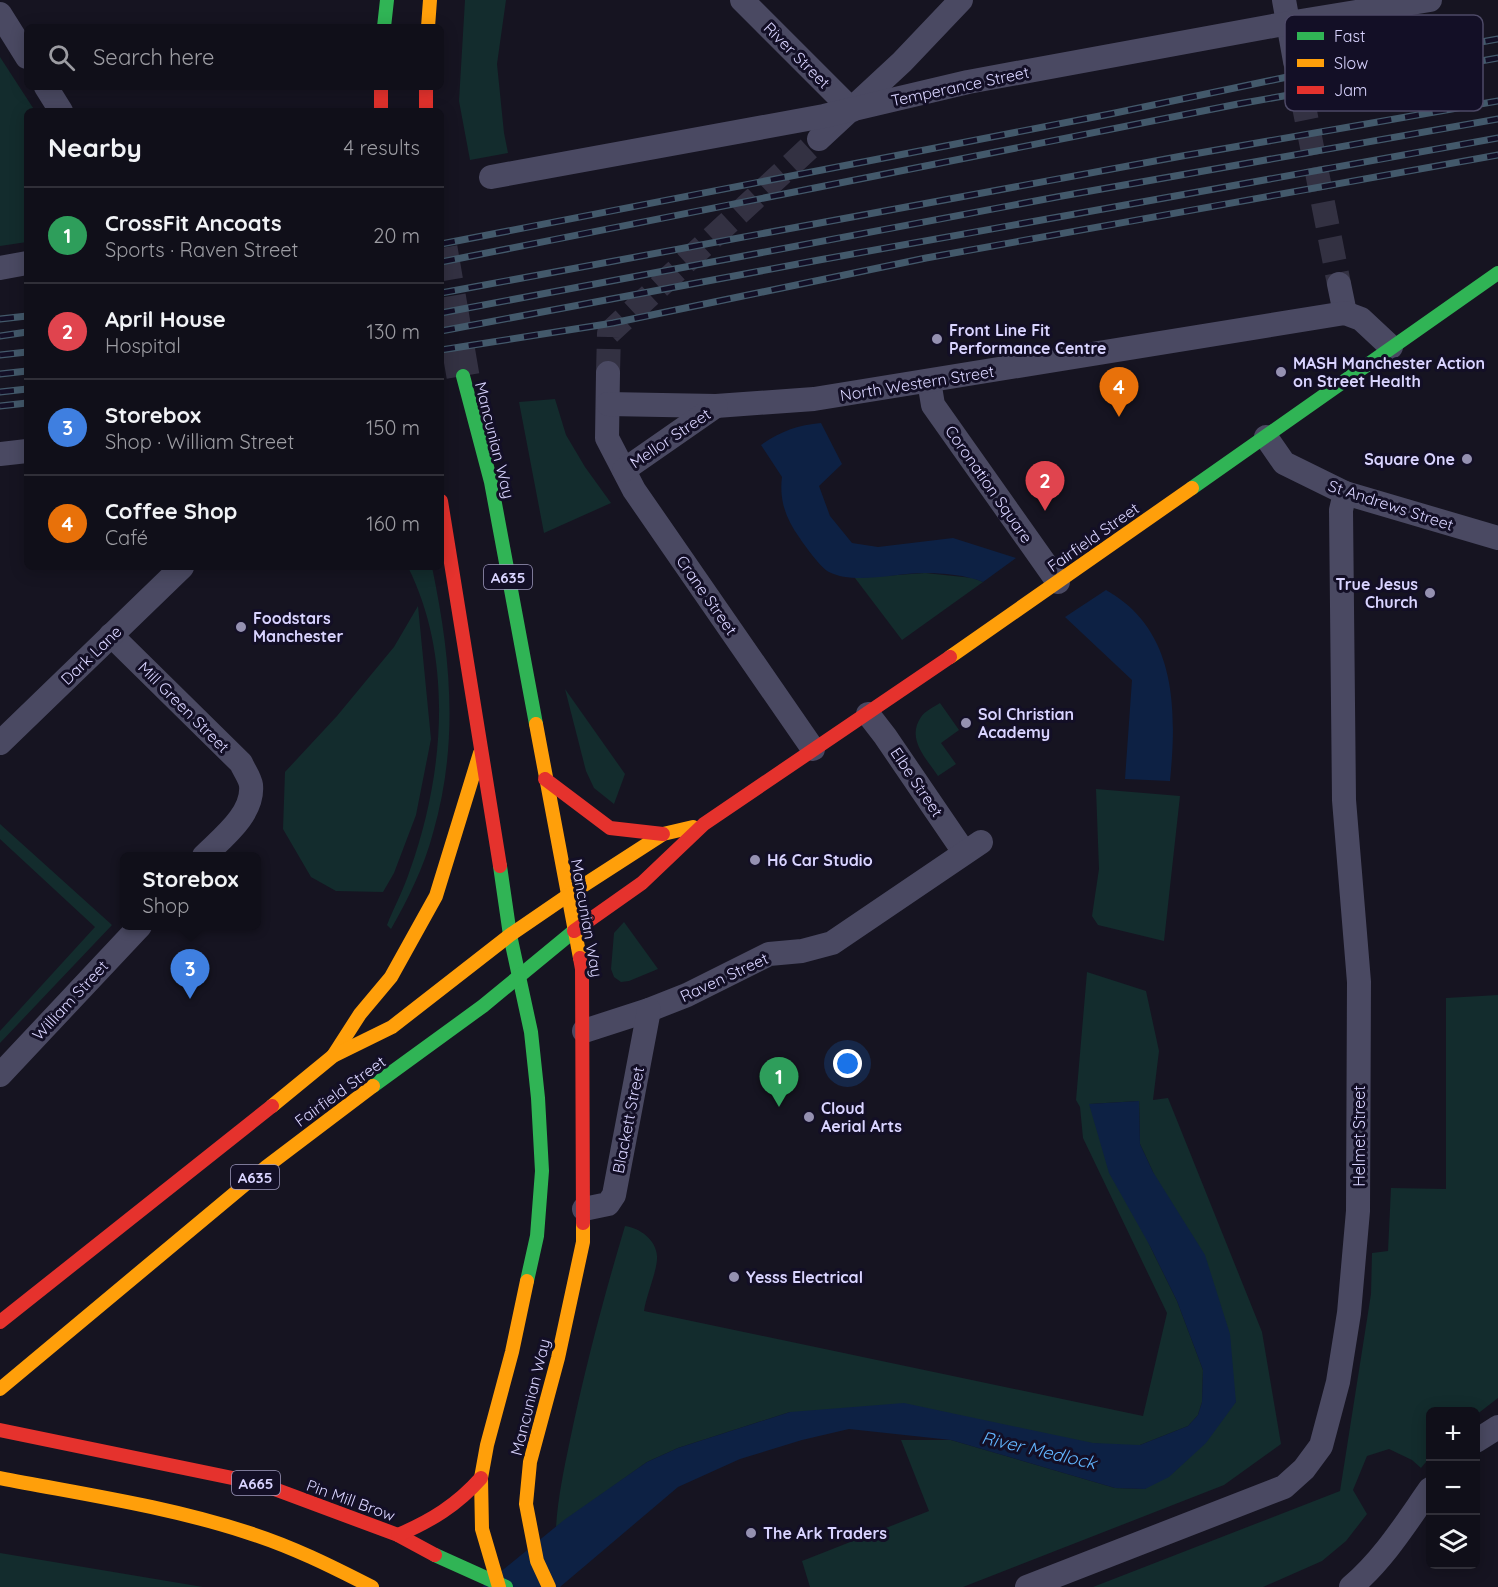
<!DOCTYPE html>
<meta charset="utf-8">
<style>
body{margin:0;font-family:Quicksand,sans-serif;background:#191822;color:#f1f3f6}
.controls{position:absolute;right:18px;bottom:18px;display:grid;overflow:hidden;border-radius:9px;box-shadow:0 3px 15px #0003}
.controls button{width:54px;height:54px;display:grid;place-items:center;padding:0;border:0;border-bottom:2px solid #302f38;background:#100f19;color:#f1f3f6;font:30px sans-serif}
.you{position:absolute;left:848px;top:1064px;width:21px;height:21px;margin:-15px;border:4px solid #fff;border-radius:50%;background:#1a73e8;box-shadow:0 0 0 9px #1a73e833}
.badge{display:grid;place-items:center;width:39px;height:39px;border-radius:50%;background:#ea580c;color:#fff;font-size:20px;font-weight:700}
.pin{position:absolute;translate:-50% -50px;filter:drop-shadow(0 2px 3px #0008)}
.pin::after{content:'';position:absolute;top:32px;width:21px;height:18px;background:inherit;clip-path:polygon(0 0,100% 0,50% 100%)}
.popup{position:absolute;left:120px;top:852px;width:141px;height:78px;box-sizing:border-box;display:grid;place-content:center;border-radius:9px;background:#100f19;filter:drop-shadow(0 2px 4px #0005);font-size:20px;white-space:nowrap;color:#9c9ca2}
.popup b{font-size:22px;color:#f1f3f6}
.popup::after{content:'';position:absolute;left:50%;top:100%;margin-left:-12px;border:12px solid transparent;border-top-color:#100f19}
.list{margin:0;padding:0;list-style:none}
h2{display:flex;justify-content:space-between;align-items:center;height:78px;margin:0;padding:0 24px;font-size:26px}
h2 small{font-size:20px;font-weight:400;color:#9c9ca2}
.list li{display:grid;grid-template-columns:39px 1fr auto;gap:18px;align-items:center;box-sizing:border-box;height:96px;padding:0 24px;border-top:2px solid #302f38}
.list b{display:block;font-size:22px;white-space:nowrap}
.list p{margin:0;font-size:20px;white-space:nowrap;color:#9c9ca2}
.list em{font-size:20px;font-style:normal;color:#9c9ca2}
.icon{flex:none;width:33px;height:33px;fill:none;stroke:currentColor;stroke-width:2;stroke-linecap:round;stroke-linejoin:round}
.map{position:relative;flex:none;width:1498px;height:1587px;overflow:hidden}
.search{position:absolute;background:#100f19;box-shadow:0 3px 15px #0003;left:24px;top:24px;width:420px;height:66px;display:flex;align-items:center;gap:15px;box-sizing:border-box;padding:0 21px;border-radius:9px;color:#9c9ca2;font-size:22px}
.panel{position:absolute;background:#100f19;box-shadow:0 3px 15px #0003;left:24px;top:108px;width:420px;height:462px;border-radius:9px}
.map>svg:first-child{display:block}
.green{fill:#132c2d}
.water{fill:#0d2144}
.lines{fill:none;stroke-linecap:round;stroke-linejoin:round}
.street-tunnel{stroke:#333142;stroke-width:24;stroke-dasharray:24 12;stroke-linecap:butt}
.highway-tunnel{stroke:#333142;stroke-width:33;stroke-dasharray:33 16;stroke-linecap:butt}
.street{stroke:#4a4962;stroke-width:24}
.fast{stroke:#30b455;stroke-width:14}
.slow{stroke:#ff9f0a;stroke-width:14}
.jam{stroke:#e5322d;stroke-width:14}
.rail-casing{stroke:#43596b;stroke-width:7}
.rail{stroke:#130f26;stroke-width:4.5;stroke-dasharray:14;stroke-linecap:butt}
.poi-dot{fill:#9591b1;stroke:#130f26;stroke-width:2}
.labels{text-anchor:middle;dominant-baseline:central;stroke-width:6;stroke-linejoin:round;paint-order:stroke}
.shield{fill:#130f26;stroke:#9e99be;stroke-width:1.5}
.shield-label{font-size:15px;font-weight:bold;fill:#d9d4ff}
.street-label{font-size:16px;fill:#d9d4ff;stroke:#130f26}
.poi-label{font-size:16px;font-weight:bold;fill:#d9d4ff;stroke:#130f26;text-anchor:start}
.water-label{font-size:18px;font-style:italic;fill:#62b6ff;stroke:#130f26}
.key{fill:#130f26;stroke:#4e4a67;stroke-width:1.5}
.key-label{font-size:16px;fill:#d9d4ff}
</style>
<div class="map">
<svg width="1498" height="1587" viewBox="0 0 1498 1587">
<rect width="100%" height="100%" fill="#161421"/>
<!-- green -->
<g class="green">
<polygon points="465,0 506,0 497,64 504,133 508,153 470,160 459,101"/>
<polygon points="0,57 35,111 27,111 27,242 0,246"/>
<polygon points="555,399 566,435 585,467 611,503 544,533 519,402"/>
<path d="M 408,567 L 432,567 C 451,658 459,743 433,833 C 424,867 408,899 391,929 L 387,925 C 394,907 404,889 410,870 C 444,775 454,659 408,567 Z"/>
<polygon points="925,573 973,578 983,582 902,640 855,578"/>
<polygon points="418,606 431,739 416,815 394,873 383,892 336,891 311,877 283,829 285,772 337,716 394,647"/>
<polygon points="565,689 625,774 614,804 594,788 586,771"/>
<path d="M 940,703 L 959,730 L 941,743 L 956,764 L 938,776 C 926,758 906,739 921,717 C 925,711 934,707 940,703 Z"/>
<polygon points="1096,789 1180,796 1164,941 1098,925 1092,916 1099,869"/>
<polygon points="0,824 112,925 0,1043 0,1031 95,927 0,839"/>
<polygon points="624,922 658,969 629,981 621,982 614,977 611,969 614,933"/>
<path d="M 1087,972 L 1146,991 L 1159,1051 L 1153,1100 L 1168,1098 L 1262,1332 L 1281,1444 L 1224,1485 L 963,1587 L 810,1587 L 802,1561 L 929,1511 L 901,1440 L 951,1440 L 1115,1488 L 1145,1489 L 1236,1402 L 1153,1172 L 1140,1144 L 1139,1101 L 1090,1104 L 1150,1246 L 1177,1301 L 1203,1370 L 1202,1402 L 1198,1415 L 1188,1426 L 1140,1445 L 1111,1445 L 790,1412 L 678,1448 L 647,1462 L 556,1527 C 558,1497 564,1469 570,1440 C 585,1368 604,1296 625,1226 C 640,1228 656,1240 657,1256 C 658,1269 646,1296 644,1311 L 1143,1416 L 1167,1313 L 1083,1138 L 1080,1107 L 1076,1100 Z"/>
<polygon points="1498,995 1498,1398 1476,1415 1476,1412 1430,1412 1430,1457 1421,1468 1412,1460 1389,1449 1367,1456 1353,1490 1367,1514 1346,1541 1322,1561 1263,1587 1093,1587 1340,1491 1371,1294 1372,1253 1388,1251 1391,1188 1446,1189 1446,998"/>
<polygon points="0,1553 203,1587 0,1587"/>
</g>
<!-- water -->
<g class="water">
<path d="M 821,423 L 842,464 L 819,486 L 830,516 L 852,543 L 878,547 L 953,538 L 1016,558 L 983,582 C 966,575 943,573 924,573 C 896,573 854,585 829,572 C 820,567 805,546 799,537 C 786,519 779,500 782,477 L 761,445 C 781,431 798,425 821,423 Z"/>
<path d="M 1106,590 C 1177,630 1177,709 1170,781 L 1125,779 L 1132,680 L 1065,617 Z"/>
<polygon points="1139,1101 1140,1144 1153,1172 1205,1255 1230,1334 1236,1402 1206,1443 1169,1477 1145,1489 1115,1488 951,1440 849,1429 802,1440 740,1459 678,1487 560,1587 482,1587 564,1520 647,1462 678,1448 790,1412 904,1403 1093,1443 1140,1445 1188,1426 1198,1415 1202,1402 1203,1370 1177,1301 1150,1246 1109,1173 1089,1104"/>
</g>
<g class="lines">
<!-- street-tunnel -->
<g class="street-tunnel">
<polyline points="1295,61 1339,284"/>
<polyline points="608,373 609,333 819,139"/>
</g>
<!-- highway-tunnel -->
<polyline class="highway-tunnel" points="441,248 463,376"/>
<!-- street -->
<g class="street">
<polyline points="742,0 852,110"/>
<polyline points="1284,0 1295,61"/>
<polyline points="0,14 27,57"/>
<polyline points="46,87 61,111"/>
<polyline points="819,139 902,62 961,0"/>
<polyline points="491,177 824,116 968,82 1289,23 1430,0"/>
<polyline points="0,268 27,263"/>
<polyline points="1339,284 1345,313"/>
<polyline points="608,373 607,438 634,490 813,749"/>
<polyline points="929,381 933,405 1058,582"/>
<polyline points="608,404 716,406 814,399 1345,313 1361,319 1391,347"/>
<polyline points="1266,437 1284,463 1345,493 1498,538"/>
<polyline points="0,454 27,451"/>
<polyline points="624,470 716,406"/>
<path d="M 111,635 L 241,763 C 244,770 250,778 251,785 C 254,814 222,838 204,856"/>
<polyline points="868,714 885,736 964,852"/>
<polyline points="0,743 182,567"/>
<polyline points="584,1031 649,1010 687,995 769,954 802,951 832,943 981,842"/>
<polyline points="0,1075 140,926"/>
<polyline points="584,1209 608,1204 614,1195 649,1010"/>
<polyline points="1476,1441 1498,1427"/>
<polyline points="1027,1587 1284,1487 1304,1469 1321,1446 1338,1382 1349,1313 1358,1211 1359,982 1344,800 1341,510 1345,493"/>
<path d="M 1351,1587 C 1384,1559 1406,1523 1430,1489"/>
</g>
<!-- fast -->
<g class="fast">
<polyline points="384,27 387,0"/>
<polyline points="463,376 491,482 536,724"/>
<polyline points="1192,488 1498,273"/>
<polyline points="500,866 510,935 531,1032 538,1098 542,1171 537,1236 527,1281"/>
<polyline points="373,1086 483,1006 574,931"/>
<polyline points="435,1555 506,1587"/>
</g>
<!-- slow -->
<g class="slow">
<polyline points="428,27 430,0"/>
<polyline points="950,657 1192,488"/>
<polyline points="536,724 580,958"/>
<polyline points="567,896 663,834 693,827"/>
<polyline points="333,1056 360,1014 391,977 436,896 480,753"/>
<polyline points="272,1106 333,1056 392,1027 510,935 567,896"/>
<polyline points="0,1389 266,1167 373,1086"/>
<path d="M 0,1478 C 82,1494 166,1506 246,1532 C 291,1546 331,1566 372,1587"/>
<polyline points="499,1587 482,1529 481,1478 487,1445 512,1352 527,1281"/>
<polyline points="549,1587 537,1561 526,1504 530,1462 558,1358 583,1242 583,1223"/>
</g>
<!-- jam -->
<g class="jam">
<polyline points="381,87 381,111"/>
<polyline points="426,87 426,111"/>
<polyline points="441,501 500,866"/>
<polyline points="545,779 610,828 663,834"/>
<polyline points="574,931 642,883 704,824 950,657"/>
<polyline points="580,958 582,969 583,1223"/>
<polyline points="0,1322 272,1106"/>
<polyline points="0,1430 261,1484 398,1535 435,1555"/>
<path d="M 398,1535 C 431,1521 457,1505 481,1478"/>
</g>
<!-- rail casing -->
<g class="rail-casing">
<g id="rail">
<polyline points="441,244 1115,113 1292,76 1498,39"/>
<polyline points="441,262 1238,104 1498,58"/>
<polyline points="441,293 1182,156 1498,101"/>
<polyline points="441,313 1062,196 1498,119"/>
<polyline points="0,319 27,316"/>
<polyline points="441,331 819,260 1498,138"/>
<polyline points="0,336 27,332"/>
<polyline points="441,350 613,323 926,258 1498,155"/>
<polyline points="0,355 27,352"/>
<polyline points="0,374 27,371"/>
<polyline points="0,392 27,389"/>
<polyline points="0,406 27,403"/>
</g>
</g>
<!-- rail -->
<use href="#rail" class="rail"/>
</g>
<!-- markers -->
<g class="poi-dot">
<circle cx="937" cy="339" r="6"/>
<circle cx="1281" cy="372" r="6"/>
<circle cx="1467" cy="459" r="6"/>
<circle cx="1430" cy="593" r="6"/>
<circle cx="241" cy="627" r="6"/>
<circle cx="966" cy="723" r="6"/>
<circle cx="755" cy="860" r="6"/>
<circle cx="809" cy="1117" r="6"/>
<circle cx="734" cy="1277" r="6"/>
<circle cx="751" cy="1533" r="6"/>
</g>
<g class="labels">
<!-- shield labels -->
<g class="shield">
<rect x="484" y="565" width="48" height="24" rx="4.5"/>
<rect x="231" y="1165" width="48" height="24" rx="4.5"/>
<rect x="232" y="1471" width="48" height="24" rx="4.5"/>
</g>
<g class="shield-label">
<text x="508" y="577">A635</text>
<text x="255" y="1177">A635</text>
<text x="256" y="1483">A665</text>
</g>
<!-- street labels -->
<g class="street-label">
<text transform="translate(797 55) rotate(45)">River Street</text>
<text transform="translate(960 86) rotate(-12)">Temperance Street</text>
<text transform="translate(917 383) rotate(-9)">North Western Street</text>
<text transform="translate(670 438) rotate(-34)">Mellor Street</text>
<text transform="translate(495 440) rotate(76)">Mancunian Way</text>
<text transform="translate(989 484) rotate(55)">Coronation Square</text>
<text transform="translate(1391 505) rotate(18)">St Andrews Street</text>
<text transform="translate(1093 537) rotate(-35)">Fairfield Street</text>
<text transform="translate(707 595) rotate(55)">Crane Street</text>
<text transform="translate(91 655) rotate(-44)">Dark Lane</text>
<text transform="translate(184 707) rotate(45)">Mill Green Street</text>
<text transform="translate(917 782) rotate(56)">Elbe Street</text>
<text transform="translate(587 918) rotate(80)">Mancunian Way</text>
<text transform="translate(724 977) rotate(-25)">Raven Street</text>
<text transform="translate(70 1000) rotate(-47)">William Street</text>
<text transform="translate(340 1091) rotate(-36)">Fairfield Street</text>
<text transform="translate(628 1120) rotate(-79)">Blackett Street</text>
<text transform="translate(1359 1136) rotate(-90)">Helmet Street</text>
<text transform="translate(530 1397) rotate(-76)">Mancunian Way</text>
<text transform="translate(351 1500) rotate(20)">Pin Mill Brow</text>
</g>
<!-- poi labels -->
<g class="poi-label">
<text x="949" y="330">Front Line Fit<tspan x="949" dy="18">Performance Centre</tspan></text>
<text x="1293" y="363">MASH Manchester Action<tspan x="1293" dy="18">on Street Health</tspan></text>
<text x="1455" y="459" text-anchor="end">Square One</text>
<text x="1418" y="584" text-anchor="end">True Jesus<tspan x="1418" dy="18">Church</tspan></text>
<text x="253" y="618">Foodstars<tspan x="253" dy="18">Manchester</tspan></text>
<text x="978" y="714">Sol Christian<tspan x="978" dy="18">Academy</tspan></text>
<text x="767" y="860">H6 Car Studio</text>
<text x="821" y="1108">Cloud<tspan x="821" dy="18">Aerial Arts</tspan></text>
<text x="746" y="1277">Yesss Electrical</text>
<text x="763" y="1533">The Ark Traders</text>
</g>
<!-- water labels -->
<g class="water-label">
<text transform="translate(1039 1450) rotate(13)">River Medlock</text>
</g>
</g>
<!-- legend -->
<rect x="1285" y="15" width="198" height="96" rx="9" class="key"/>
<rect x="1297" y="32" width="27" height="8" fill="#30b455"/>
<rect x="1297" y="59" width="27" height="8" fill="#ff9f0a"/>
<rect x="1297" y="86" width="27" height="8" fill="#e5322d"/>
<g class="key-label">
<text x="1334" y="42">Fast</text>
<text x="1334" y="69">Slow</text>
<text x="1334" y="96">Jam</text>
</g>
</svg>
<div class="controls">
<button>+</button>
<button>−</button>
<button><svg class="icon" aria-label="layers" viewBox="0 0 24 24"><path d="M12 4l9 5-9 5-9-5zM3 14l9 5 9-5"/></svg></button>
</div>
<div class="you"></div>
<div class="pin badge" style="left:779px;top:1107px;background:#2e9e5b">1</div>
<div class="pin badge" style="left:1045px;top:511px;background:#e0444e">2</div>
<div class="pin badge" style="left:190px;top:999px;background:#3f7fe0">3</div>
<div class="popup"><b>Storebox</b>Shop</div>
<div class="pin badge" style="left:1119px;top:417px;background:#e8710a">4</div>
<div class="search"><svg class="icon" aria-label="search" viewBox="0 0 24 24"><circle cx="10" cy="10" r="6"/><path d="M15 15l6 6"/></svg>Search here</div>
<section class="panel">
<h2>Nearby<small>4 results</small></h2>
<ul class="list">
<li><span class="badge" style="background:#2e9e5b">1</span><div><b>CrossFit Ancoats</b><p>Sports · Raven Street</p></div><em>20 m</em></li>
<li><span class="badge" style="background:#e0444e">2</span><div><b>April House</b><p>Hospital</p></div><em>130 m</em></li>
<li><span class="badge" style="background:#3f7fe0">3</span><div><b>Storebox</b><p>Shop · William Street</p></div><em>150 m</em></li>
<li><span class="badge" style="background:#e8710a">4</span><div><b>Coffee Shop</b><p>Café</p></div><em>160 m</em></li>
</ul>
</section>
</div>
